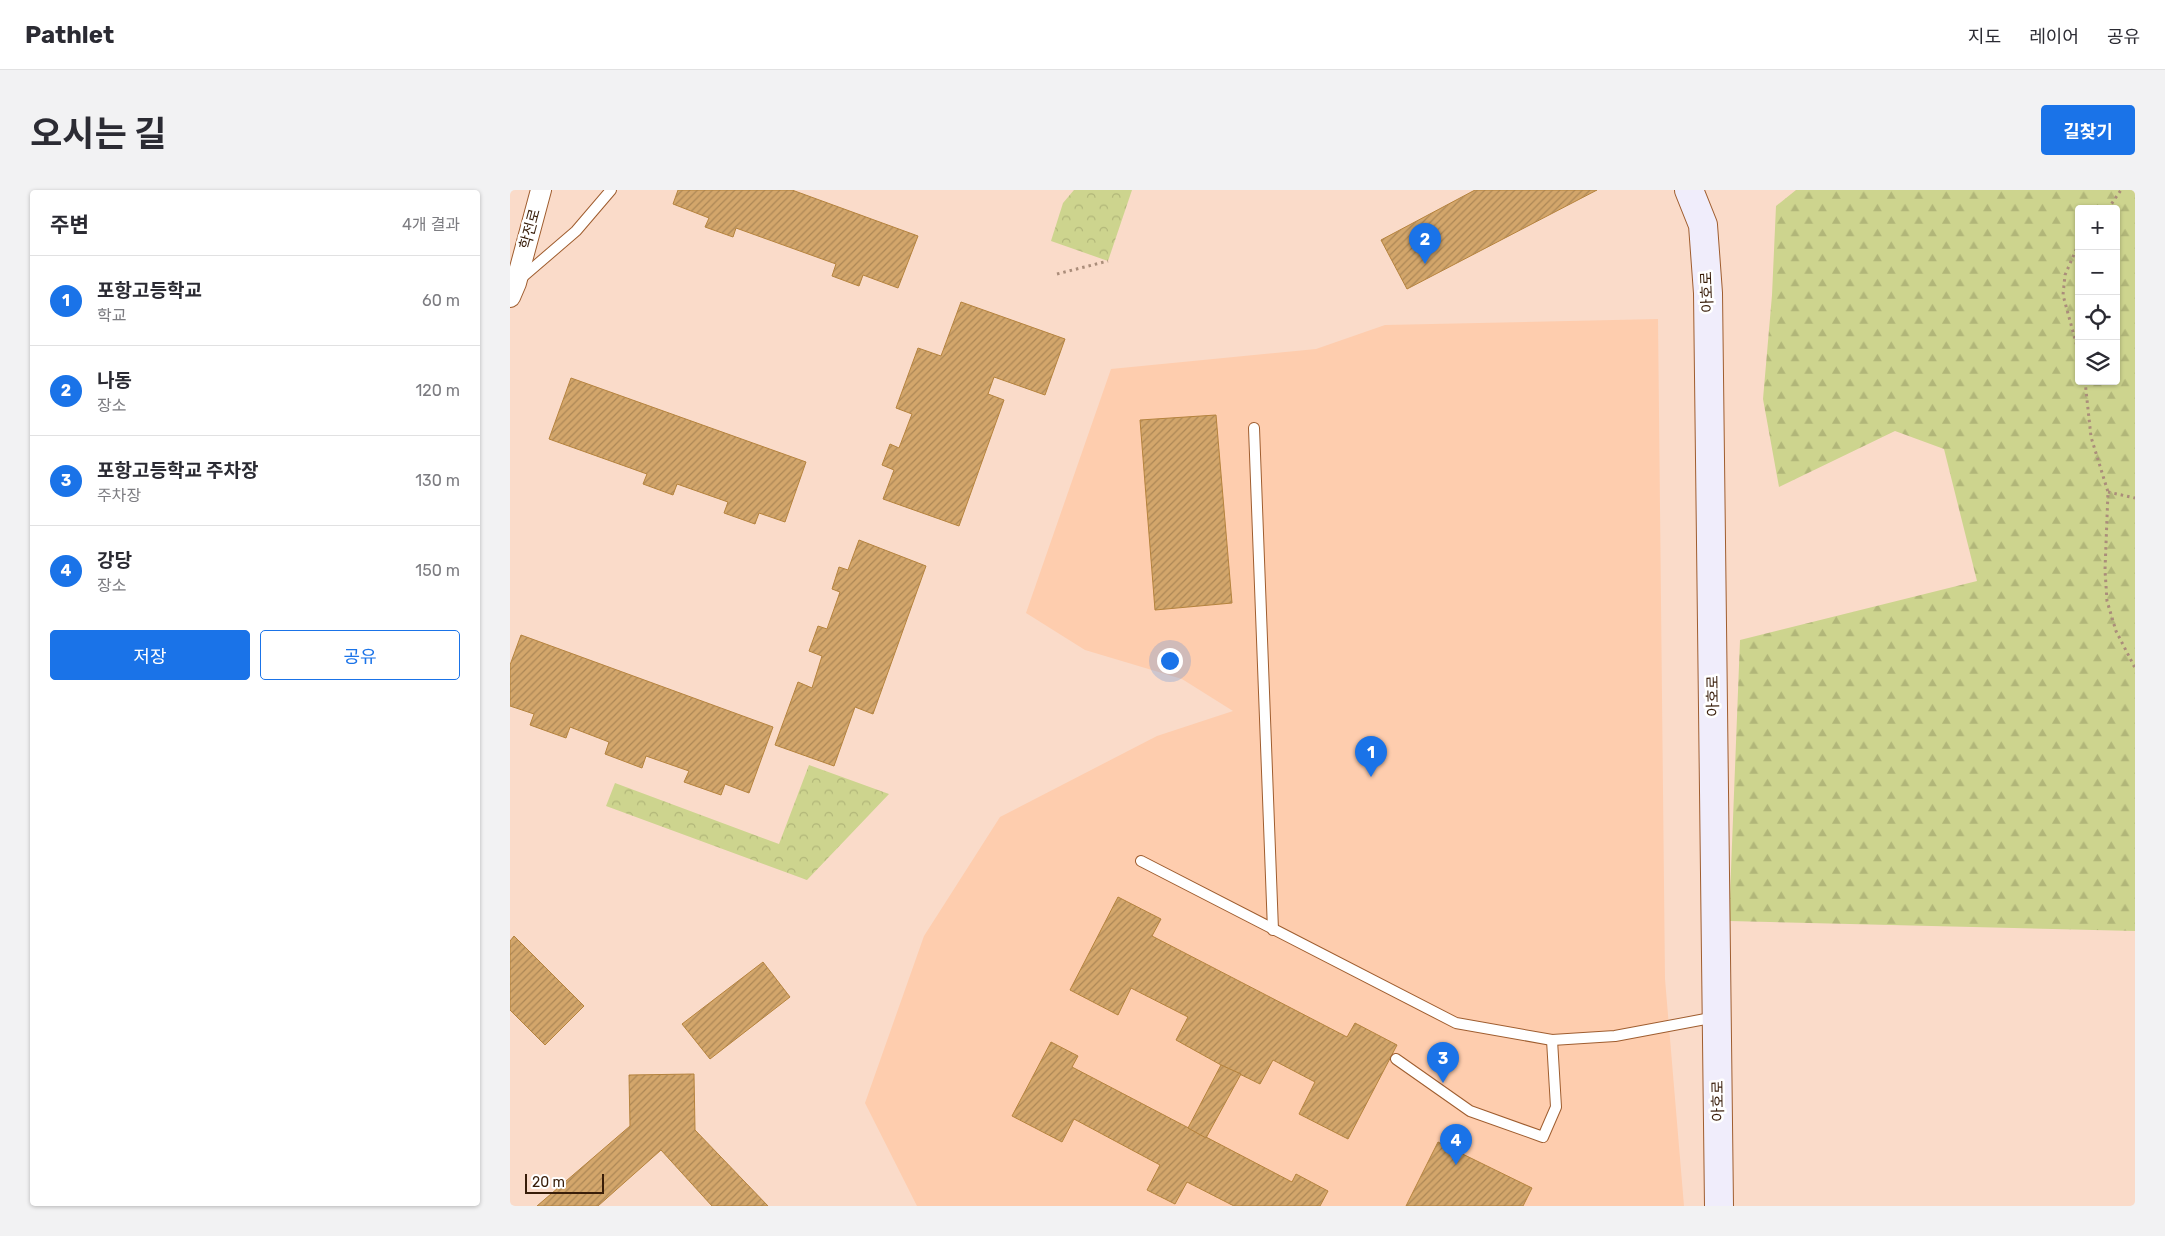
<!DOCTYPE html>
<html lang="ko">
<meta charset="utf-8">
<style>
body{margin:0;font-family:Rubik,"Noto Sans KR",sans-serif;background:#f2f2f3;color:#2b2b33}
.controls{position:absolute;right:15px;top:15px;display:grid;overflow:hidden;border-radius:5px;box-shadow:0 1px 4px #0004}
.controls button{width:45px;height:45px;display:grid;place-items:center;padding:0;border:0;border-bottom:1px solid #e1e1e2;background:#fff;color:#2b2b33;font:25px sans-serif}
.scale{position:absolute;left:15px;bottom:12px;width:79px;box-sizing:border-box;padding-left:5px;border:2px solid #381d09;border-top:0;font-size:14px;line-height:18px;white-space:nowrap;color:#381d09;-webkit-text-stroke:4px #fff;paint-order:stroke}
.you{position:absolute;left:659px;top:470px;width:18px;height:18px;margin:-12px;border:4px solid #fff;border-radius:50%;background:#1a73e8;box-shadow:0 0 0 8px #1a73e833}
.badge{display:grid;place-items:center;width:32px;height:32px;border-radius:50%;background:#1a73e8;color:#fff;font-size:16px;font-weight:700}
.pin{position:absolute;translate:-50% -41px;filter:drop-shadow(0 1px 2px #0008)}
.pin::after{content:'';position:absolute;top:26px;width:18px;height:15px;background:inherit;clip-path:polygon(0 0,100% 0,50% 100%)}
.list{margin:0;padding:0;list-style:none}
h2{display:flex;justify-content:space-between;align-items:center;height:65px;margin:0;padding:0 20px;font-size:21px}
h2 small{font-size:16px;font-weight:400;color:#7c7c81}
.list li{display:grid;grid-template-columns:32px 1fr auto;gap:15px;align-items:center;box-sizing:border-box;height:90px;padding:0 20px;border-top:1px solid #e1e1e2}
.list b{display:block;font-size:19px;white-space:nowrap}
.list p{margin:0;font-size:16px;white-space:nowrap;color:#7c7c81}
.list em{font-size:16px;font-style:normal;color:#7c7c81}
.actions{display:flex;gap:10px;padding:15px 20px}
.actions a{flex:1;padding:11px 0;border:1px solid #1a73e8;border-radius:5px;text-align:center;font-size:18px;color:#1a73e8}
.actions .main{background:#1a73e8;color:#fff}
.icon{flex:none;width:28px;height:28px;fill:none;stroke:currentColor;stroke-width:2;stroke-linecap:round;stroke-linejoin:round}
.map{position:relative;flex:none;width:1625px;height:1016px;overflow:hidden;border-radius:5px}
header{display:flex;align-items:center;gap:30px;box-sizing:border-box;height:70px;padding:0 25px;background:#fff;border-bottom:1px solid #e1e1e2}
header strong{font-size:24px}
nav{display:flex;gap:28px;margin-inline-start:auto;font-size:18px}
.intro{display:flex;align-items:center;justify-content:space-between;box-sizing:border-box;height:120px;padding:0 30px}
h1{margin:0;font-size:35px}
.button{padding:12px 22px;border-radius:5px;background:#1a73e8;color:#fff;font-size:18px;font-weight:700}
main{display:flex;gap:30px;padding:0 30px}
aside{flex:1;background:#fff;border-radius:5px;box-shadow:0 1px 4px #0004}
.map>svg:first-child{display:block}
.built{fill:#fecdae}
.forest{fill:url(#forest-firs);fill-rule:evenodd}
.park{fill:url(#park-crowns)}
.building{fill:url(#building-hatch);stroke:#b5833e}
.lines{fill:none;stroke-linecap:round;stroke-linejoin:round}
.service-casing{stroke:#9f5d2f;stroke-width:12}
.minor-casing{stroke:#9f5d2f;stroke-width:22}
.secondary-casing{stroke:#9f5d2f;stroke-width:30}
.path{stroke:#aa8d7a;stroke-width:3;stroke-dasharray:2.5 4;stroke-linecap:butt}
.service{stroke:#fff;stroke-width:10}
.minor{stroke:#fff;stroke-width:20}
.secondary{stroke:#f0edfb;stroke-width:28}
.labels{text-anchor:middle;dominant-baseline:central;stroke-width:5;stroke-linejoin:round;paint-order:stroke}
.street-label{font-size:15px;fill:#381d09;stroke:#fff}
</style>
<header>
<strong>Pathlet</strong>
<nav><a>지도</a><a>레이어</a><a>공유</a></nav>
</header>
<div class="intro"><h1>오시는 길</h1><a class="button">길찾기</a></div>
<main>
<aside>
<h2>주변<small>4개 결과</small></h2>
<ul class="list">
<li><span class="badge">1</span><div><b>포항고등학교</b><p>학교</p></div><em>60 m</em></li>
<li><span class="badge">2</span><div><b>나동</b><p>장소</p></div><em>120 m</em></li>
<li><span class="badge">3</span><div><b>포항고등학교 주차장</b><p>주차장</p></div><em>130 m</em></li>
<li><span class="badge">4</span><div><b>강당</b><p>장소</p></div><em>150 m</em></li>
</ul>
<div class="actions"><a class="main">저장</a><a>공유</a></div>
</aside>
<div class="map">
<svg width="1625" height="1016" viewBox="0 0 1625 1016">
<defs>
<pattern id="forest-firs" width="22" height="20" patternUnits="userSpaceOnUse" patternTransform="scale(1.25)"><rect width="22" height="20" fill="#cdd48e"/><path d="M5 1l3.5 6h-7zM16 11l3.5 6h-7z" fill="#b1b679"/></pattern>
<pattern id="park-crowns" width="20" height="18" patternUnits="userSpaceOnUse" patternTransform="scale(1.25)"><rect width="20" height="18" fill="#cdd48e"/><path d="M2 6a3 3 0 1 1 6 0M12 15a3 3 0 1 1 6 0" fill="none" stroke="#b1b679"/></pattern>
<pattern id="building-hatch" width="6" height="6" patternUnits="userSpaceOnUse" patternTransform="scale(1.25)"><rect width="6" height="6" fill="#d3a66b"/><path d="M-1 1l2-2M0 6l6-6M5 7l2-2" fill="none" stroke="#ac8756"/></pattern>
</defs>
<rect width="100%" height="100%" fill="#fadbc9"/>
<!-- built -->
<polygon class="built" points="1148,129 1155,789 1174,1016 407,1016 355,913 414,746 490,627 647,546 723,521 672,489 575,460 516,423 601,179 806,159 875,135"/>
<!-- forest -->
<path class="forest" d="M 1286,0 L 1625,0 L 1625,741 L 1219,731 L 1230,450 L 1467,391 L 1434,259 L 1385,241 L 1269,297 L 1253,209 L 1262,105 L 1266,16 ZM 1569,19 L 1606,19 L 1606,191 L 1569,191 Z"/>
<!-- park -->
<g class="park">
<polygon points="564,0 622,0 598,71 541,51 553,13"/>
<polygon points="299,575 379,604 297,690 96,616 105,593 269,654"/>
</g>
<!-- building -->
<g class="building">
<polygon points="168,0 282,0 408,46 388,98 353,85 349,96 322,86 326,74 226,38 223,47 195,37 199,28 163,14"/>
<polygon points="965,0 1087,0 897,99 871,50"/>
<polygon points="451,112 555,149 535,205 484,187 478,204 494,210 449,336 373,309 384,280 372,275 380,254 389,258 402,224 386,218 408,158 431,166"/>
<polygon points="61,188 296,272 275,332 249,323 245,334 214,323 218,312 167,294 163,305 133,294 137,284 39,249"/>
<polygon points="706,225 722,413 645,420 630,230"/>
<polygon points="349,350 416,376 363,524 345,517 324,576 265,555 288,492 302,498 312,466 299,461 308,436 317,439 330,402 322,399 329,377 338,380"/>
<polygon points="11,445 263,537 239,603 215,594 211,605 174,592 179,581 136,566 132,578 95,564 99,552 60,537 56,548 20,535 24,524 0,516 0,475"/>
<polygon points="608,707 651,729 642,746 837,847 845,833 887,855 838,949 789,924 805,892 763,870 750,894 711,875 666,850 678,827 621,798 608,825 560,800"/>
<polygon points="4,746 74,816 35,855 0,820 0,751"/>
<polygon points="253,772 280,807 200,869 172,834"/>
<polygon points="541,852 568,866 562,877 782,992 786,984 818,1001 810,1016 724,1016 677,992 665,1014 637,1000 650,975 564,929 552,952 502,926"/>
<polygon points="711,875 731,884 696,948 678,938"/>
<polygon points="184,884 185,940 258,1016 202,1016 151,960 88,1016 27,1016 120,936 119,885"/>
<polygon points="928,952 1022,998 1013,1016 896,1016"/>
</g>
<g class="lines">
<!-- service casing -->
<g class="service-casing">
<g id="service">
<polyline points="9,90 66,41 101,0"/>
<polyline points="744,238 763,740"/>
<polyline points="631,671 946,833 1042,850 1105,846 1206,827"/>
<polyline points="886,869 960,921 1033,947 1046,917 1042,850"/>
</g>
</g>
<!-- minor casing -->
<g class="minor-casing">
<polyline id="minor" points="0,107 6,93 31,0"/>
</g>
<!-- secondary casing -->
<g class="secondary-casing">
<polyline id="secondary" points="1179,0 1193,35 1198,103 1209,1016"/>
</g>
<!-- path -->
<g class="path">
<polyline points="1598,19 1611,0"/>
<polyline points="1569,53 1555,85 1553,105 1569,164"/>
<polyline points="547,84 598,71"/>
<polyline points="1575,191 1581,247 1598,302 1595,380 1597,411 1606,441 1625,478"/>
<polyline points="1598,302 1625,308"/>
</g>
<!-- service -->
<use href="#service" class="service"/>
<!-- minor -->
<use href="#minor" class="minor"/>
<!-- secondary -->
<use href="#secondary" class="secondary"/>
</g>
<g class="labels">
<!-- street labels -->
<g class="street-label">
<text transform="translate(20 39) rotate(-75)">학전로</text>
<text transform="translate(1197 102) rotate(-92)">아호로</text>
<text transform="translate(1203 506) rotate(-91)">아호로</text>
<text transform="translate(1208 911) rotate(-91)">아호로</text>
</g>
</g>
</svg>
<div class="controls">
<button>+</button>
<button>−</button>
<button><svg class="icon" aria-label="locate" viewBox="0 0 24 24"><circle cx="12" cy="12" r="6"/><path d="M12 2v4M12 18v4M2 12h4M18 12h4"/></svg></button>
<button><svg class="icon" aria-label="layers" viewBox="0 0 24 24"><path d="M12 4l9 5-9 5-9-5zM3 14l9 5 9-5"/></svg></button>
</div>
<div class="scale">20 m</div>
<div class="you"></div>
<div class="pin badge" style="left:861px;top:587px">1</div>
<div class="pin badge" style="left:915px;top:74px">2</div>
<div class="pin badge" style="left:933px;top:893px">3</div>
<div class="pin badge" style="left:946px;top:975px">4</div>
</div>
</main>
